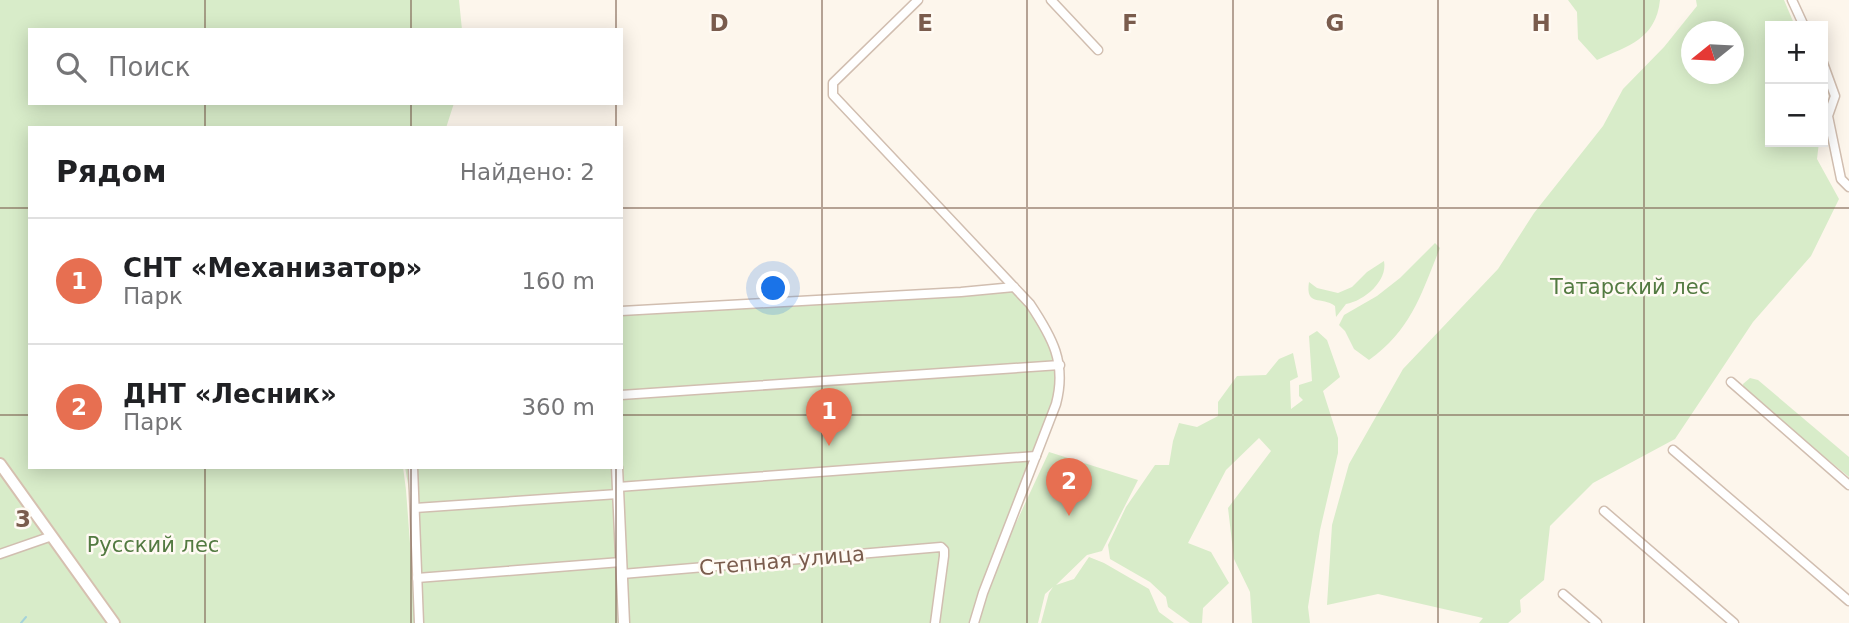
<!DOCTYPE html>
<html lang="ru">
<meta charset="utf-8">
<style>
body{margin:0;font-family:"DejaVu Sans",sans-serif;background:#f2f2f2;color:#202124}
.controls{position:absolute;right:21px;top:21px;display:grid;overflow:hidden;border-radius:0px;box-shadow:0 4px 18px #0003}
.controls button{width:63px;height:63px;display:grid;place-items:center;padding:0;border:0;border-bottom:2px solid #e0e0e0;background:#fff;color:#202124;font:35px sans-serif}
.compass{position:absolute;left:1681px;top:21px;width:63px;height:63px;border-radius:50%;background:#fff;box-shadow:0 4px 18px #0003;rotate:252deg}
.you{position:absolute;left:774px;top:289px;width:24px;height:24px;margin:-18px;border:5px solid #fff;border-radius:50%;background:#1a73e8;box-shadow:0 0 0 10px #1a73e833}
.badge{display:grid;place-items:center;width:46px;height:46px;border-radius:50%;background:#e76f51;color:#fff;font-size:23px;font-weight:700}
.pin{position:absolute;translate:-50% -58px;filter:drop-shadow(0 2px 4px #0008)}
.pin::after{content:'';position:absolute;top:37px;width:24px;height:21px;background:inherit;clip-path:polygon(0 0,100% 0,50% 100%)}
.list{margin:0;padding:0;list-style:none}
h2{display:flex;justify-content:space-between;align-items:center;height:91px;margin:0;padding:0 28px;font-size:30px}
h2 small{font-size:23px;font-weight:400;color:#757577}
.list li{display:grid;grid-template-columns:46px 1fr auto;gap:21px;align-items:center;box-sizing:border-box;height:126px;padding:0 28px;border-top:2px solid #e0e0e0}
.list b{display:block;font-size:26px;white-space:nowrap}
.list p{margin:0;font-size:23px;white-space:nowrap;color:#757577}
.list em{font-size:23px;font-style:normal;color:#757577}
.icon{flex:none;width:38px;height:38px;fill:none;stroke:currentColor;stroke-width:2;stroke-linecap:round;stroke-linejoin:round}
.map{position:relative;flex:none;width:1849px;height:623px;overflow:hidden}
.search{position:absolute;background:#fff;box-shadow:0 4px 18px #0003;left:28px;top:28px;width:595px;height:77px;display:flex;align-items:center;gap:18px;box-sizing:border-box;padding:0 24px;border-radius:0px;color:#757577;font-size:26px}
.panel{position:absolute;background:#fff;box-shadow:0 4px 18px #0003;left:28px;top:126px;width:595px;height:343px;border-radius:0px}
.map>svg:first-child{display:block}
.green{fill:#d8ecc9;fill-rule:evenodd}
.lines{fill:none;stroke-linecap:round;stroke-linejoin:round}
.stream{stroke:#a5d3da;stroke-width:2}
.minor-casing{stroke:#d1beb0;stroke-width:11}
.tertiary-casing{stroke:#d1beb0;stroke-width:13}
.secondary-casing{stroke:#d6c0b0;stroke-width:14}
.minor{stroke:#fff;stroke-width:8}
.tertiary{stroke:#fff;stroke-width:10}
.secondary{stroke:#fff;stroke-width:10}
.grid{fill:none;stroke:#7a5c4d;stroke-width:2;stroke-opacity:0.55}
.labels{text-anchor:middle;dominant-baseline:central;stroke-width:5;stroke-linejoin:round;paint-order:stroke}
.park-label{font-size:21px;fill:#537a41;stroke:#fffaf3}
.street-label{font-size:21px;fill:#7a5c4d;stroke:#fffaf3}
.grid-label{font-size:23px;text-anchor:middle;font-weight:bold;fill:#7a5c4d;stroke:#fffaf3;stroke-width:5;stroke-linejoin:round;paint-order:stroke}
</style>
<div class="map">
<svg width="1849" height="623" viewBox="0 0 1849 623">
<rect width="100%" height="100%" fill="#fdf6ec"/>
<!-- green -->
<g class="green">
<polygon points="0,0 459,0 462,30 30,30 30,103 454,103 446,128 30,128 30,467 403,467 406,490 416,623 0,623"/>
<path d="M 1568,0 L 1660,0 C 1656,39 1628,46 1597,60 L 1578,39 L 1577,12 Z"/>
<path d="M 1696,0 L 1784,0 L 1795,26 L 1770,26 L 1770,142 L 1819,142 L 1817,159 L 1839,199 L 1811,256 L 1753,322 L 1675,439 L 1593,483 L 1550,526 L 1544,580 L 1520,600 L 1521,612 L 1508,623 L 1479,623 L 1483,618 L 1378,594 L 1327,605 L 1332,525 L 1349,464 L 1403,369 L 1498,269 L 1534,213 L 1603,126 L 1623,89 L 1664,47 L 1697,6 ZM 1692,32 L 1734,32 L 1734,74 L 1692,74 Z"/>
<path d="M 1435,243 L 1440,248 C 1421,294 1412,329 1369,360 L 1354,349 L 1345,331 L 1339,325 L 1344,315 L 1377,296 L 1400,278 Z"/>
<path d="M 1384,261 C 1388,281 1364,301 1346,304 L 1336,317 L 1335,306 C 1322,296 1305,307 1309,282 L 1317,288 L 1338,293 L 1352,287 L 1367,272 Z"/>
<path d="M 1013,290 C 1045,321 1061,350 1057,396 L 1005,525 L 976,607 L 983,607 L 1002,553 L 1049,452 L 1138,480 L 1102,551 L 1087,555 L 1056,585 L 1074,579 L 1089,557 L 1104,563 L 1149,589 L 1159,612 L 1174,623 L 1041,623 L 1049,593 L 1053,587 L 1045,594 L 1038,623 L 417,623 L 409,490 L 405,467 L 621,467 L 621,310 Z"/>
<polygon points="1317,331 1327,340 1340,377 1323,391 1338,438 1338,453 1320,530 1308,607 1310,623 1252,623 1250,592 1234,559 1228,508 1271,451 1259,438 1226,470 1188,543 1211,552 1229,583 1203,608 1202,623 1190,623 1168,607 1166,597 1150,582 1110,559 1108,545 1126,507 1155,465 1169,465 1173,441 1179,423 1197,427 1218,416 1218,402 1237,376 1266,375 1279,359 1293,353 1298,377 1290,381 1291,409 1303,400 1299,396 1299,385 1312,381 1309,336"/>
<polygon points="1750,378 1758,380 1849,457 1849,477 1744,391 1743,384"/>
</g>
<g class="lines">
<!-- stream -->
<polyline class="stream" points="21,623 26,617"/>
<!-- minor casing -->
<g class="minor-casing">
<g id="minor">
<path d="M 918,0 L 833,83 L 833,95 L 1030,304 C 1052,337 1067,363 1056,404 L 983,593 L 974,623"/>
<polyline points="1051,0 1098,50"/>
<polyline points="1792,0 1804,26"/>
<polyline points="1823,63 1835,96 1828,116 1841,179 1849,187"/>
<polyline points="621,311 961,292 1014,287"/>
<polyline points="1731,382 1849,485"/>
<polyline points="621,395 1060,365"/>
<polyline points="1673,450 1849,601"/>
<polyline points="413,467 419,623"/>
<polyline points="618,487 1036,456"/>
<polyline points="415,508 618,494"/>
<polyline points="1604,511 1734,623"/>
<polyline points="0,554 52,536"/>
<polyline points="622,574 941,547 944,550 944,556 935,623"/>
<polyline points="417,578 621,562"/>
<polyline points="1563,594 1597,623"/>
</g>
</g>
<!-- tertiary casing -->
<g class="tertiary-casing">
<polyline id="tertiary" points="617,467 624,623"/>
</g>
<!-- secondary casing -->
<g class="secondary-casing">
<polyline id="secondary" points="0,464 114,623"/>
</g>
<!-- minor -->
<use href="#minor" class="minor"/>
<!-- tertiary -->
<use href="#tertiary" class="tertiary"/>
<!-- secondary -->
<use href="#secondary" class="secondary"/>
</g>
<!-- grid -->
<path class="grid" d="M 205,0 L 205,30M 411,0 L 411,30M 616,0 L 616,30M 822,0 L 822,623M 1027,0 L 1027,623M 1233,0 L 1233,623M 1438,0 L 1438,623M 1644,0 L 1644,623M 205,103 L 205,128M 411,103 L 411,128M 616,103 L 616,128M 0,208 L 30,208M 621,208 L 1849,208M 0,415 L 30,415M 621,415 L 1849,415M 205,467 L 205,623M 411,467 L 411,623M 616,467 L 616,623"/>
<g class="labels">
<!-- park labels -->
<g class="park-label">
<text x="1630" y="287">Татарский лес</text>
<text x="153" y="545">Русский лес</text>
</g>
<!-- street labels -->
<g class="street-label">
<text transform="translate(782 561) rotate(-5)">Степная улица</text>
</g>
</g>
<g class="grid-label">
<text x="719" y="31">D</text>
<text x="925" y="31">E</text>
<text x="1130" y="31">F</text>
<text x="1335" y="31">G</text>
<text x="1541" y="31">H</text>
<text x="23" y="527">3</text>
</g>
</svg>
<div class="controls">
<button>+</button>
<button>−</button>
</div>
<svg class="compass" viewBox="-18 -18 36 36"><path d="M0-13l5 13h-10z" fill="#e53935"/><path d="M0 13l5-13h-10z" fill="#757577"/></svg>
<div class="you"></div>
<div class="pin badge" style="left:829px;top:446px">1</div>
<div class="pin badge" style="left:1069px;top:516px">2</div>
<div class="search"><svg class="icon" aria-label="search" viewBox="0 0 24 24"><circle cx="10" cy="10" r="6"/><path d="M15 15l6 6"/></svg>Поиск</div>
<section class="panel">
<h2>Рядом<small>Найдено: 2</small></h2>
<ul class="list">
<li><span class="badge">1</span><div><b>СНТ «Механизатор»</b><p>Парк</p></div><em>160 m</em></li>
<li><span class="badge">2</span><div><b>ДНТ «Лесник»</b><p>Парк</p></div><em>360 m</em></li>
</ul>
</section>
</div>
